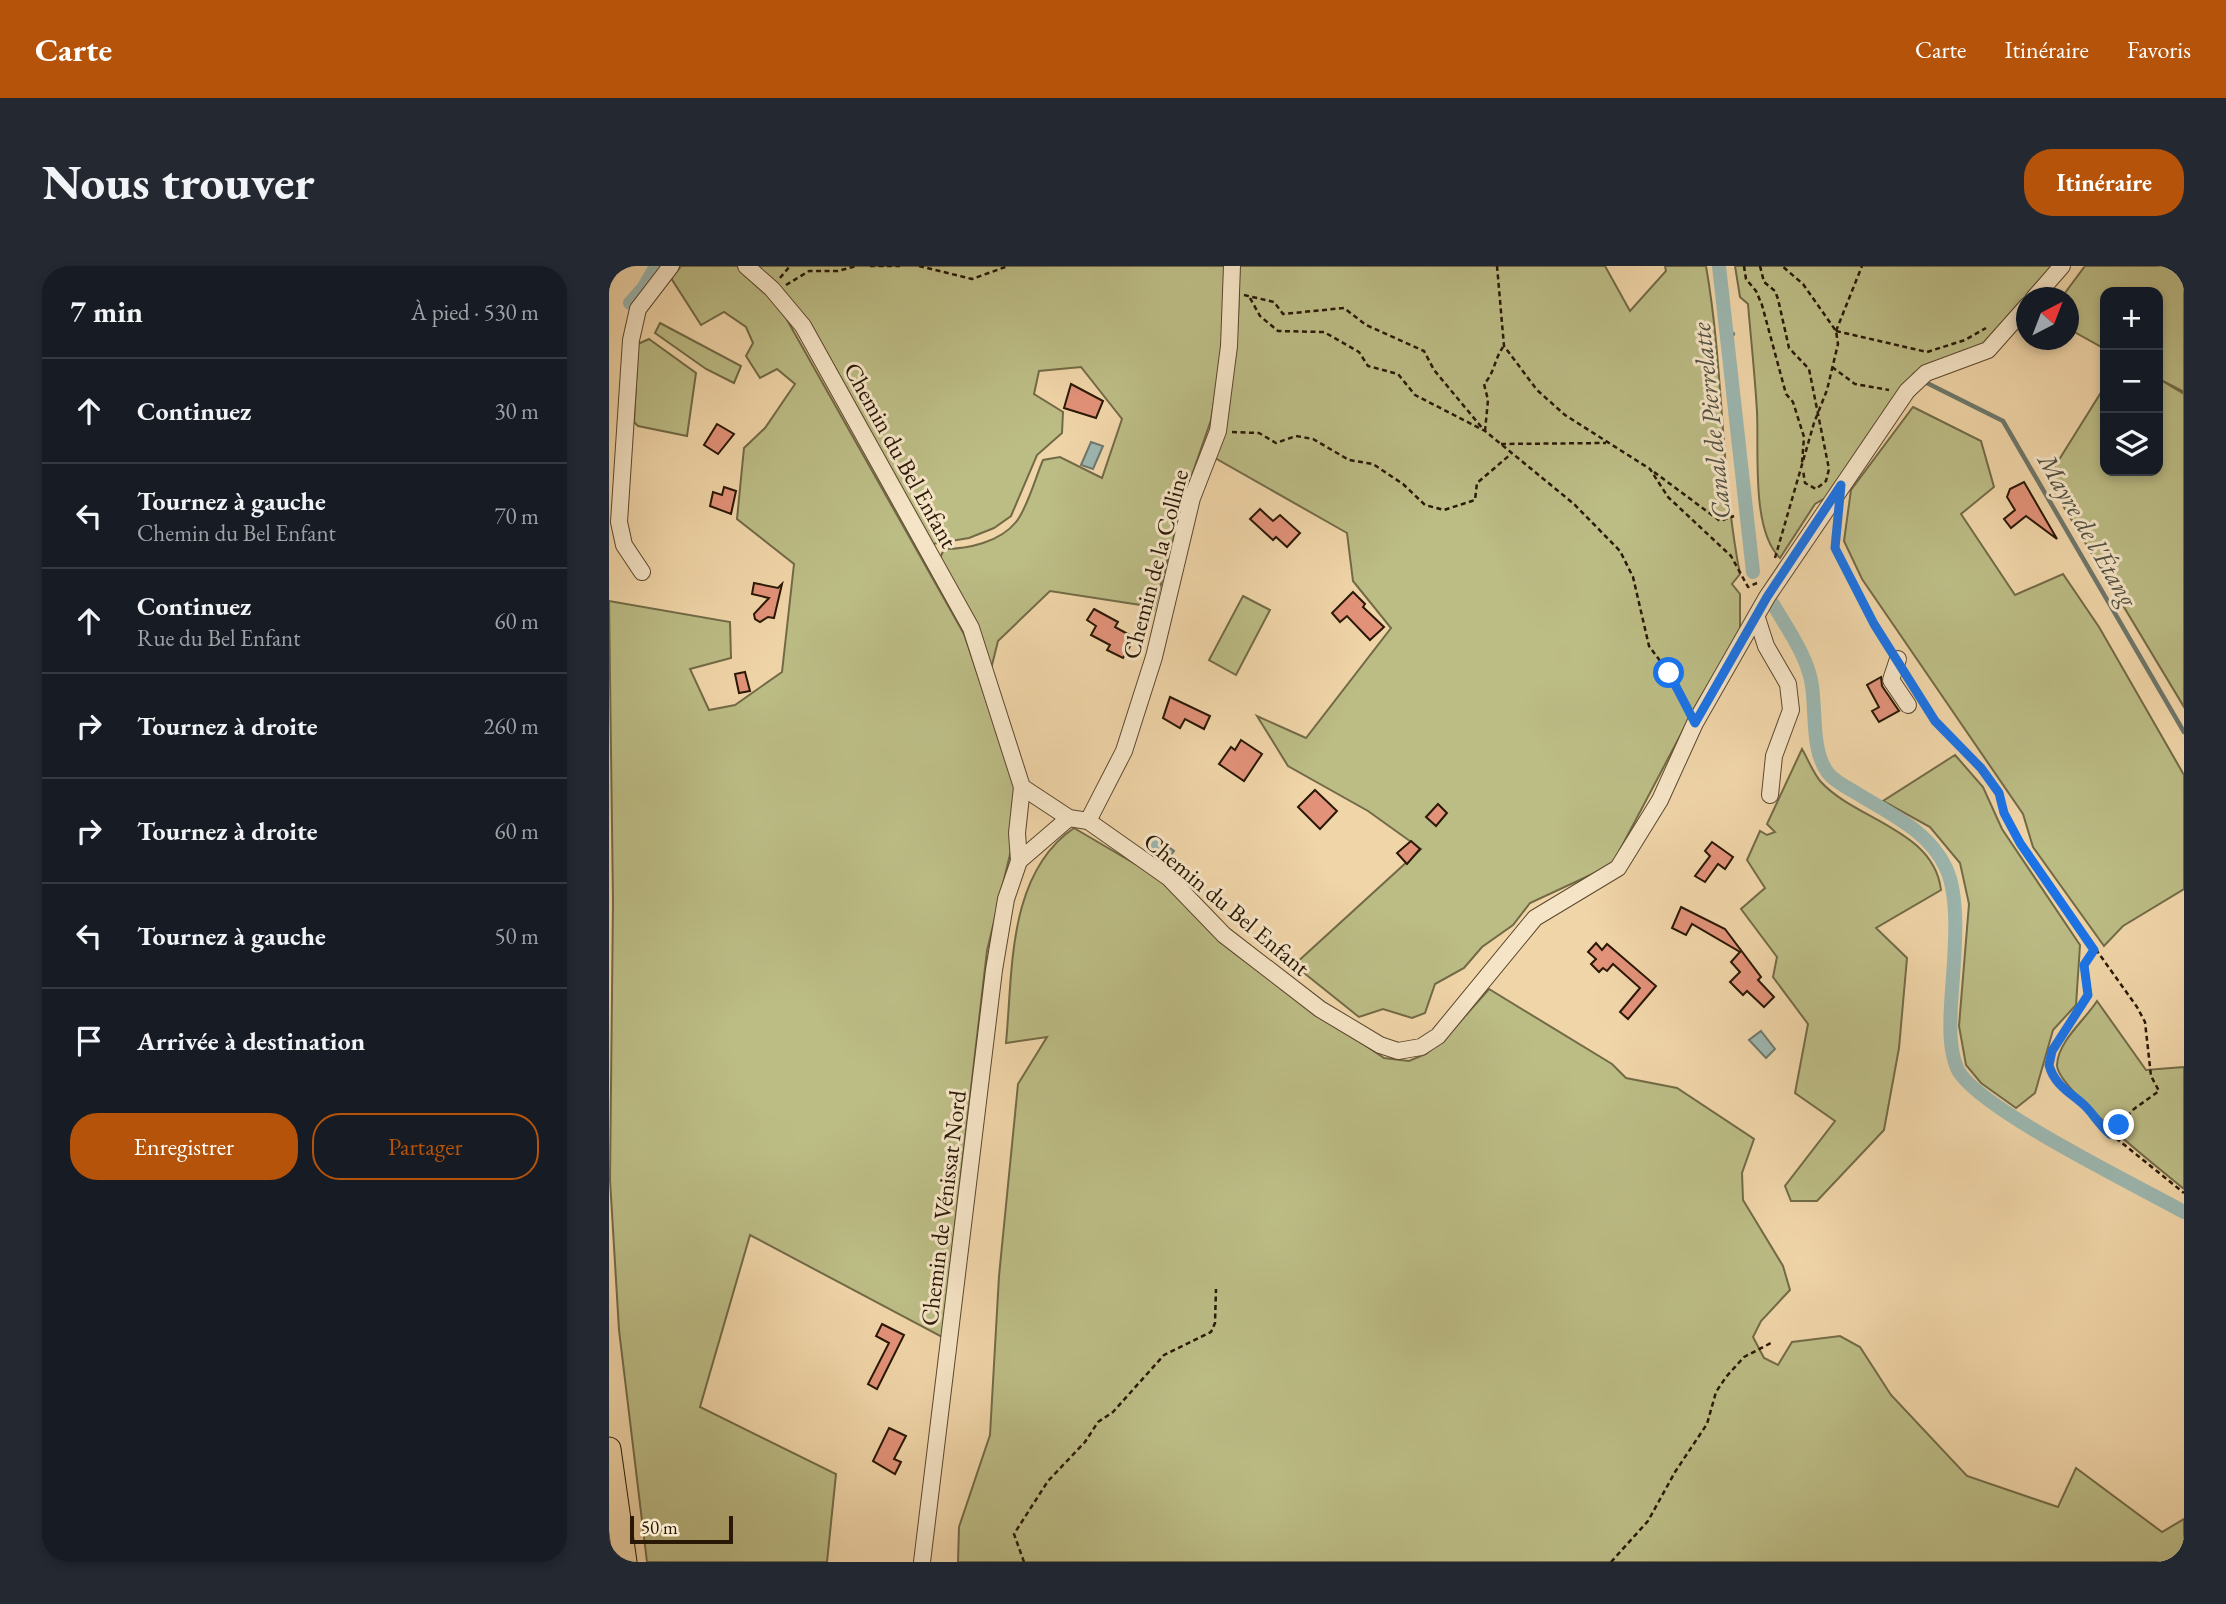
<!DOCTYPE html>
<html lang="fr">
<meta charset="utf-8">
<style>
body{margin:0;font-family:"EB Garamond",serif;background:#242831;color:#f1f3f6}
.controls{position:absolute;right:21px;top:21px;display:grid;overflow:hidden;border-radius:14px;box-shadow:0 4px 10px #0003}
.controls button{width:63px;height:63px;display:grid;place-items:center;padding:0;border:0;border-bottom:2px solid #363941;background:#171b24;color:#f1f3f6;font:35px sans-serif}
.compass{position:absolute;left:1407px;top:21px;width:63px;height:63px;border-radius:50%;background:#171b24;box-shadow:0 4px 10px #0003;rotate:42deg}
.scale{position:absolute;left:21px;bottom:18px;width:103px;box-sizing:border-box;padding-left:7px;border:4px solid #291806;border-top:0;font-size:19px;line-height:24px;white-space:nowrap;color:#291806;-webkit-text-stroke:5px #f5e4c6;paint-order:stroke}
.stop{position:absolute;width:21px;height:21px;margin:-16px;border:5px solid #1a73e8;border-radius:50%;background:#fff}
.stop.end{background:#1a73e8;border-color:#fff;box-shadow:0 2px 7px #0008}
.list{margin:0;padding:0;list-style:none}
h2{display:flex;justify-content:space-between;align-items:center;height:91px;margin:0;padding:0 28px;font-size:30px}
h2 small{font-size:23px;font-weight:400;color:#9ea1a6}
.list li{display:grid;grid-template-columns:46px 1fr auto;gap:21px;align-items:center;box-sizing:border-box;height:105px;padding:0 28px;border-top:2px solid #363941}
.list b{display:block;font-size:26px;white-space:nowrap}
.list p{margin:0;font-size:23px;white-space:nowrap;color:#9ea1a6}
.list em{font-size:23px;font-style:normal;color:#9ea1a6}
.actions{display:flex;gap:14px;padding:21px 28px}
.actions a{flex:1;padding:16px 0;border:2px solid #b45309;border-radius:28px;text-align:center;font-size:24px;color:#b45309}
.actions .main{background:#b45309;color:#fff}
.icon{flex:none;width:38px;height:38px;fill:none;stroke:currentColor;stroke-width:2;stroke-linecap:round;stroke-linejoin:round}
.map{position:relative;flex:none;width:1575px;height:1296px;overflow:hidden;border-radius:28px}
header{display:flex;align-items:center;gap:42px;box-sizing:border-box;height:98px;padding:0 35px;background:#b45309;color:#fff}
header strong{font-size:33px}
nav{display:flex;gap:38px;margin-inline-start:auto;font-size:24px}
.intro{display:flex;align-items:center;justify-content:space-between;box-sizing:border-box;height:168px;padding:0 42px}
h1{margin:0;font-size:49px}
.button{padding:18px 32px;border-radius:28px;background:#b45309;color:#fff;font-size:24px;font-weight:700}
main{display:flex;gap:42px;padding:0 42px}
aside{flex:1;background:#171b24;border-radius:28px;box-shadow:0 4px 10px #0003}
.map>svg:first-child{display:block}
.green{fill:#bcbc85;stroke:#726a46;stroke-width:2}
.water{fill:#9cb7b0;stroke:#6e776c;stroke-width:2}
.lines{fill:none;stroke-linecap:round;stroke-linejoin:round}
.stream{stroke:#6e776c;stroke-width:4.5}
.canal{stroke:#9cb7b0;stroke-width:14}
.building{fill:#e29279;stroke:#291806;stroke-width:2}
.minor-casing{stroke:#5b472e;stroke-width:18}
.highway-casing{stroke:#291806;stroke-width:25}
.path{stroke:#291806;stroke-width:2.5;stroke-dasharray:5 3.5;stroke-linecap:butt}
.minor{stroke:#f5e4c6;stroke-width:16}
.highway{stroke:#f0d5a8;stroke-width:23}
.route{stroke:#1a73e8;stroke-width:9}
.labels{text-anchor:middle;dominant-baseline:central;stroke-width:6;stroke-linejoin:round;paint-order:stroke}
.street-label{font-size:24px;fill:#291806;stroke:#f5e4c6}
.water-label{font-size:26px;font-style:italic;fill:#515042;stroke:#f5e4c6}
</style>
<header>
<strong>Carte</strong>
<nav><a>Carte</a><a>Itinéraire</a><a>Favoris</a></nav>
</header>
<div class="intro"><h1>Nous trouver</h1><a class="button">Itinéraire</a></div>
<main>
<aside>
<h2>7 min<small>À pied · 530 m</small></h2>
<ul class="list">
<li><svg class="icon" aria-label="ahead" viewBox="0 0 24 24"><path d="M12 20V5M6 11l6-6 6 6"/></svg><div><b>Continuez</b></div><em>30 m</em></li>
<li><svg class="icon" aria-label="left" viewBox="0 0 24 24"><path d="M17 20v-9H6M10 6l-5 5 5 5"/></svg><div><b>Tournez à gauche</b><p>Chemin du Bel Enfant</p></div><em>70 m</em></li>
<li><svg class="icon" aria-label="ahead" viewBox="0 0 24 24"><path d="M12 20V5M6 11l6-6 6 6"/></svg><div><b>Continuez</b><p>Rue du Bel Enfant</p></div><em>60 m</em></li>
<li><svg class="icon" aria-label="right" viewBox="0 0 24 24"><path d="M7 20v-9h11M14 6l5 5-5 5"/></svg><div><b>Tournez à droite</b></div><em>260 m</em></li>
<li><svg class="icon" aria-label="right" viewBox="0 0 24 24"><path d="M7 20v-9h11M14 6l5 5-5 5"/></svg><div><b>Tournez à droite</b></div><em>60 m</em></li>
<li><svg class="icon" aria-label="left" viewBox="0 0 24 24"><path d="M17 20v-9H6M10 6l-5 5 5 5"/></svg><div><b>Tournez à gauche</b></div><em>50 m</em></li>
<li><svg class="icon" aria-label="arrive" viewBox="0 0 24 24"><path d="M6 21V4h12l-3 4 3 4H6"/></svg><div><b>Arrivée à destination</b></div></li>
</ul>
<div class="actions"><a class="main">Enregistrer</a><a>Partager</a></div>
</aside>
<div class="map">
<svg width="1575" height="1296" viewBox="0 0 1575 1296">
<rect width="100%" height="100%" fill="#f0d5a8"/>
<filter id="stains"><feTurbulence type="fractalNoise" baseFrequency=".00286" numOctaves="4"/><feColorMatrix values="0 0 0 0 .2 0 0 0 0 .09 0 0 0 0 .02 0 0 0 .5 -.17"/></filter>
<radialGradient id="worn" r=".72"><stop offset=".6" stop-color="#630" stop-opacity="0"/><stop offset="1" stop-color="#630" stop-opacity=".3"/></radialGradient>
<!-- green -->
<g class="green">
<polygon points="72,0 129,0 162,29 177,52 355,368 406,519 403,580 378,685 333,1071 141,969 91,1141 227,1208 218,1296 38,1296 10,1064 1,914 4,635 0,335 121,356 122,392 81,403 100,444 126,439 173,406 185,298 128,253 135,182 156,162 186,118 168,103 151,112 137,90 144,77 137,61 115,46 92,59 62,12"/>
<path d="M 149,0 L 615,0 L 619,50 L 602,154 L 577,226 L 545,344 L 538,340 L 441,325 L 389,375 L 381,407 L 331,292 L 335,283 C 359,283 391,276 407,256 C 418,243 427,210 434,194 L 451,191 L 493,212 L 513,153 L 472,101 L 430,105 L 425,128 L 454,146 L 453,167 L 428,189 L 402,250 L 385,262 L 360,272 L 324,278 Z"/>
<path d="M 628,0 L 996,0 L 1021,45 L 1057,5 L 1056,0 L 1097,0 C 1115,102 1111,206 1131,308 L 1123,318 L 1131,328 L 1131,371 L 1091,432 L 1003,599 L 921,637 L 904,659 L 873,681 L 855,702 L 826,718 L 816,747 L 803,752 L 774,743 L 750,751 L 685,699 L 812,583 L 759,545 L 679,500 L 648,450 L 697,472 L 782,362 L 744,315 L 738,267 L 606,192 C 618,128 635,65 628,0 Z"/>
<path d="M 1126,0 L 1444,0 L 1370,82 L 1305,107 L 1220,230 L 1206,238 L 1171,292 C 1142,264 1150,185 1148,146 C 1146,110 1142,74 1139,38 L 1131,31 Z"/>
<polygon points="1476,0 1575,0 1575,126 1550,113 1575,128 1575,441 1438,213 1496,120 1496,205 1549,205 1549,26 1496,26 1496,83 1460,63 1460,32 1453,31"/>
<polygon points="51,57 132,100 125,117 97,103 46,67"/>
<polygon points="40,73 87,107 78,170 29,160 25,156 29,78"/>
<polygon points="1304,141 1372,175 1385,221 1352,248 1406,329 1454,308 1490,361 1575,509 1575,623 1514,660 1495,680 1424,581 1414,548 1253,313 1235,275 1242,224"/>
<polygon points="634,330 661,344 627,409 600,394"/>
<path d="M 1193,483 C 1199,493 1204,507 1212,516 C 1247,554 1325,564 1332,624 L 1267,662 L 1298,692 L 1290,782 L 1275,864 L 1208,935 L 1182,935 L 1176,920 L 1226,855 L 1186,827 L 1199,758 L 1164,711 L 1168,691 L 1132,643 L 1156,622 L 1138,594 L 1151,565 L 1158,569 L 1166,566 L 1158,558 Z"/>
<polygon points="1346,489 1374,521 1393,563 1471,679 1467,739 1444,764 1426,827 1407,842 1372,817 1357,799 1350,760 1360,638 1351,597 1321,561 1274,535"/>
<path d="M 465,562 L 567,622 L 734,764 L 775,792 L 800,795 L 817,788 L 842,766 L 880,723 L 1003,798 L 1017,812 L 1068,822 L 1145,873 L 1133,907 L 1134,934 L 1174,1000 L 1181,1024 L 1152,1055 L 1144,1071 L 1155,1092 L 1169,1099 L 1183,1076 L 1231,1070 L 1251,1081 L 1282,1129 L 1358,1210 L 1449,1241 L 1467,1202 L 1553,1266 L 1575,1253 L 1575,1296 L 349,1296 L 350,1261 L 381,1169 L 390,1010 L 409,818 L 438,771 L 397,777 C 404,704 398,608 465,562 Z"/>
<path d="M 1488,735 L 1537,804 L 1575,801 L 1575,923 C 1553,905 1447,822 1448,799 C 1449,775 1476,754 1488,735 Z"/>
</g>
<!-- water -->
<g class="water">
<polygon points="482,176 494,180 484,203 472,199"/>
<polygon points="545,570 565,585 557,595 537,579"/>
<polygon points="1152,765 1166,783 1157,792 1140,774"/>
</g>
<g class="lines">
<!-- stream -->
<g class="stream">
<polyline points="1116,69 1124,68"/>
<polyline points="1316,116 1394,155 1575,466"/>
</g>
<!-- canal -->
<g class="canal">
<polyline points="1110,0 1144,306"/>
<polyline points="21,37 35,21 47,0"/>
<path d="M 1164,338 C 1178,362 1196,387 1202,414 C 1208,443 1201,483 1219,507 C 1226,516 1239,522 1249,528 C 1281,548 1320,565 1337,602 C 1353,636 1344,701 1342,739 C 1341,759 1340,783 1348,802 C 1365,841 1531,921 1575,946"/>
</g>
</g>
<!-- building -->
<g class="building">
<polygon points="462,118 494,135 487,152 455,142"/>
<polygon points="108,158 125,168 109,188 95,179"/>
<polygon points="1415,216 1448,273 1417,250 1402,262 1395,253 1406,244 1398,231 1401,223"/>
<polygon points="115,221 127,225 122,248 101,240 104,226 113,229"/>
<polygon points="651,243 664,255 671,249 691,267 678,281 667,271 664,274 641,253"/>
<polygon points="145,317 169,322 173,318 165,352 159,351 151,356 146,353 145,348 160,332 143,328"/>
<polygon points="744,326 756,338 754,341 775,361 761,374 738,350 731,356 723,347"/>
<polygon points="485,343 509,356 506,361 526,372 514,392 498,384 501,379 482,369 487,360 478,354"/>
<polygon points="136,406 141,425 130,427 126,408"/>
<polygon points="1272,411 1273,420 1290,445 1270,456 1263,445 1270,441 1258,419"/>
<polygon points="561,431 601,450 595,463 576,453 571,462 554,452"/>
<polygon points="632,474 653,488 635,515 610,498 622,481 626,484"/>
<polygon points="706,524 728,545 711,563 689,541"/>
<polygon points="829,538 838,547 827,560 817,551"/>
<polygon points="802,575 811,583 798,598 788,587"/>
<polygon points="1103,576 1124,591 1116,603 1109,598 1096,616 1086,610 1101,590 1096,585"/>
<polygon points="1072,641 1116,663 1152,711 1149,714 1165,731 1155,741 1138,725 1134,729 1121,716 1131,706 1122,696 1131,686 1083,658 1077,669 1063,662"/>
<polygon points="987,677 993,684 998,678 1047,720 1019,753 1011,746 1031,722 1004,698 998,705 994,702 990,706 982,698 987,693 979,686"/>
<polygon points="273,1058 295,1069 268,1123 259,1118 280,1077 267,1070"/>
<polygon points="280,1162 297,1170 285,1193 292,1196 286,1208 264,1195"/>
</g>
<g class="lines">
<!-- minor casing -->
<g class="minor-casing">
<g id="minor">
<polyline points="137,0 163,23 194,60 362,362 413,521 460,552 479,555 560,612 615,669 711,743 771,779 789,785 812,781 829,770 926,652 1009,602 1051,534 1086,457 1158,331 1298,125 1317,107 1379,84 1418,40"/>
<polyline points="1425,32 1453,0"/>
<polyline points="33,306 15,279 10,256 22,74 29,43 62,0"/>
<polyline points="1148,352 1157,380 1179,418 1182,444 1165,490 1161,529"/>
<polyline points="1289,393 1282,414 1299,439"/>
<polyline points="479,555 515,485 545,391 583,232 609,165 620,80 623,0"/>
<polyline points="410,595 460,552"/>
<polyline points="313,1296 385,704 397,633 410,595 408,567 413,521"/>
</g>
</g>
<!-- highway casing -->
<g class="highway-casing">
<polyline id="highway" points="0,1183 16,1296"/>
</g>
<!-- path -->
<g class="path">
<polyline points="261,0 291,0"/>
<polyline points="310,0 363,13 399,0"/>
<polyline points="888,0 895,80 928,124 956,149 1041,203 1059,231 1122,290 1139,321 1148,317"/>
<polyline points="1135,0 1137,13 1147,25 1153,39 1177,128 1184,136 1195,171 1193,197"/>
<polyline points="1151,0 1155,16 1166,25 1169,33 1180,82 1200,103 1220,203 1217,215 1207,223 1196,217 1194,204"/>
<polyline points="171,12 181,0"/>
<polyline points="177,19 200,5 229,5 247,0"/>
<polyline points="635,29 665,36 674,48 735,42 757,59 815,85 825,104 874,163"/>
<polyline points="641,32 651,50 669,65 715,66 750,86 759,100 789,108 806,129 876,165 965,238 1011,285 1024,311 1040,380 1060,407 1078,442"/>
<polyline points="1227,65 1318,86 1356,74 1377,62"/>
<polyline points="1227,65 1253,0"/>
<polyline points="1223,101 1246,118 1280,124"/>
<path d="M 876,165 L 879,134 L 875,118 C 886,106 885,94 894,81"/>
<polyline points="623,166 650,167 667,177 687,170 704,173 740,194 764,198 794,218 816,239 835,244 866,234 868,217 902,188"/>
<polyline points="892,178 997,177"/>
<polyline points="1045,206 1111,255 1125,250"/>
<polyline points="1229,254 1226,282 1265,357 1280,380"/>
<polyline points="1166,292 1205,157 1218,124 1229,78 1227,65 1194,18 1173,0"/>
<path d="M 1313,433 C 1330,461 1354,479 1374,504 C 1390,527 1398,552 1411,577 L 1528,741 L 1536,756 L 1542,810 L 1550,825 L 1525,843 L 1501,868"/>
<polyline points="1485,684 1475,699 1479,729 1443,785 1440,799 1443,808 1475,839 1492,860 1575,927"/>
<polyline points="415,1296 405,1268 439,1215 476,1176 489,1156 504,1146 555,1089 602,1066 606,1057 607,1023"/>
<polyline points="1002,1296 1039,1255 1066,1206 1098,1158 1107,1126 1117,1111 1135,1091 1162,1077"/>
</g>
<!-- minor -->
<use href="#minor" class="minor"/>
<!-- highway -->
<use href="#highway" class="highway"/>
</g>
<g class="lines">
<!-- route -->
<path class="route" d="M 1060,407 L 1086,457 L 1158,331 L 1232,219 L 1226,282 L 1265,358 L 1326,455 L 1372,502 L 1390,527 L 1395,547 L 1411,577 L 1485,684 L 1475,699 L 1479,729 L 1443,785 L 1440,799 C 1445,818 1460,826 1474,838 C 1484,847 1490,859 1501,868 L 1510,859"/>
</g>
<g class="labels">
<!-- street labels -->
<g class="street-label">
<text transform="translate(292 189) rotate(61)">Chemin du Bel Enfant</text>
<text transform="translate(546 298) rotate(-75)">Chemin de la Colline</text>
<text transform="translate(618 638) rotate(40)">Chemin du Bel Enfant</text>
<text transform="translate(334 942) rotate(-83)">Chemin de Vénissat Nord</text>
</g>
<!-- water labels -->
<g class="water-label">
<text transform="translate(1102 155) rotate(-96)">Canal de Pierrelatte</text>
<text transform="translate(1479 264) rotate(60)">Mayre de l'Étang</text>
</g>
</g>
<rect width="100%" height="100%" filter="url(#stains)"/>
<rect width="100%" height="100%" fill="url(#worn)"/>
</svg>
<div class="controls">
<button>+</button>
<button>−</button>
<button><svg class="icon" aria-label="layers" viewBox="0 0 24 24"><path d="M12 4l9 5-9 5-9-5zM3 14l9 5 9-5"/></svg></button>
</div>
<svg class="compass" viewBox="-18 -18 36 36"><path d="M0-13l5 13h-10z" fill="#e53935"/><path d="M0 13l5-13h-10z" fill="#9ea1a6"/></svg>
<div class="scale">50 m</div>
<div class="stop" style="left:1060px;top:407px"></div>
<div class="stop end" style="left:1510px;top:859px"></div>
</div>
</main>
